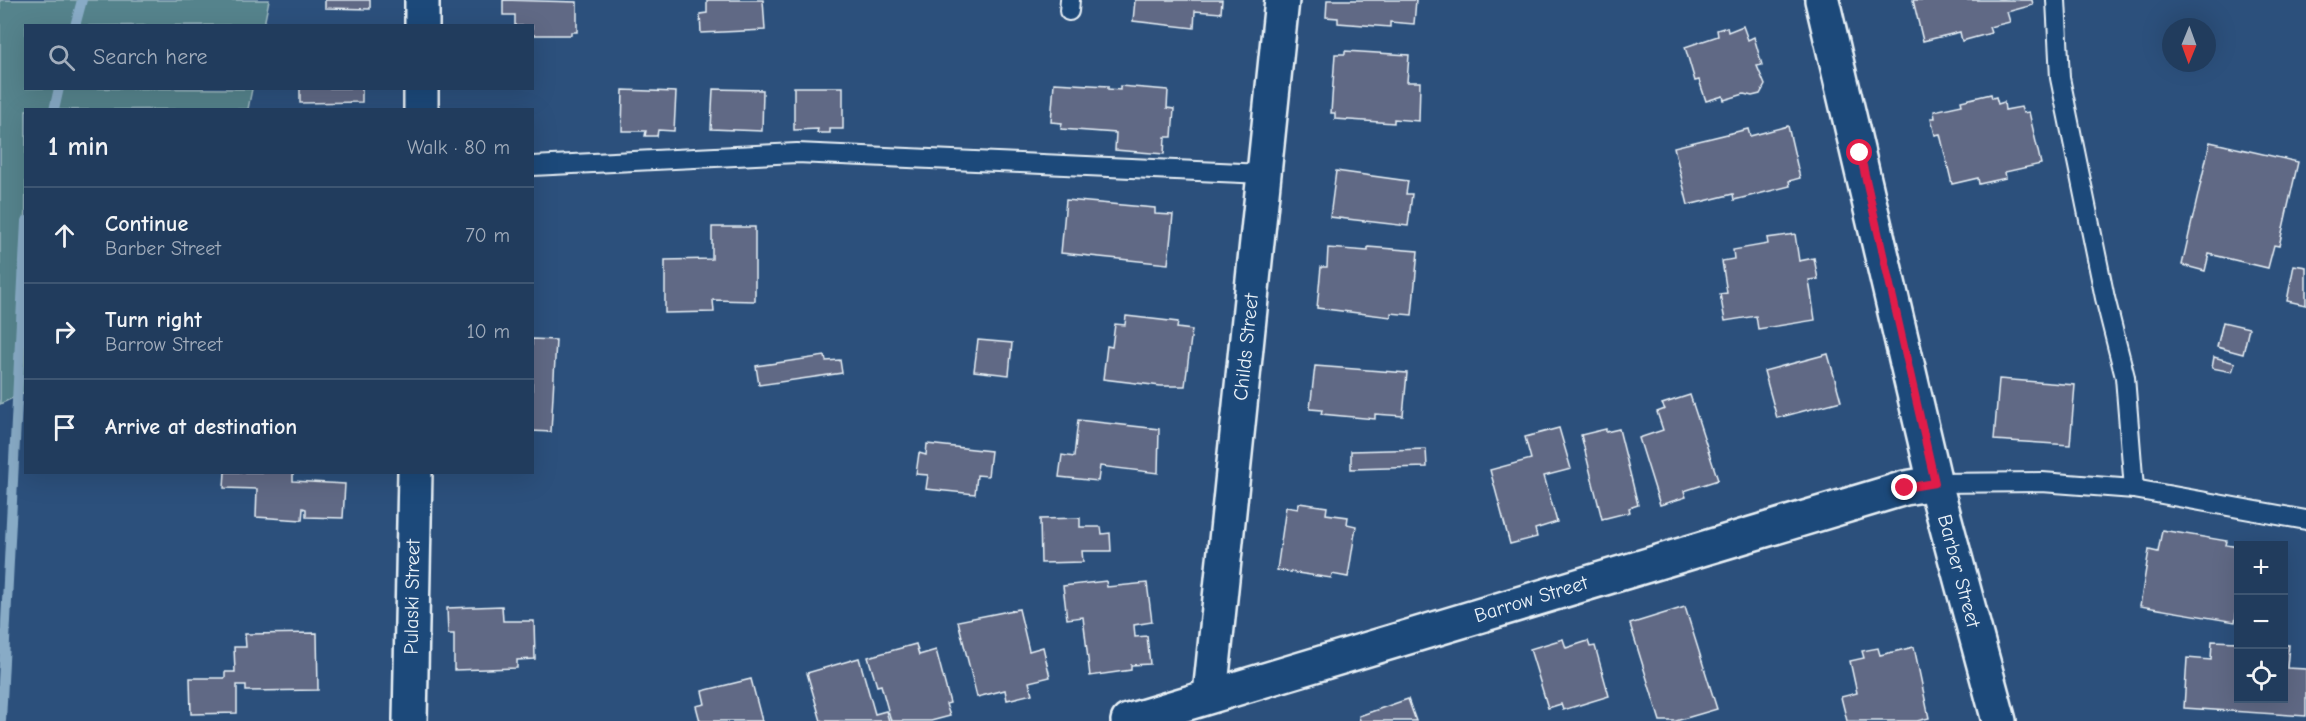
<!DOCTYPE html>
<meta charset="utf-8">
<style>
body{margin:0;font-family:"Comic Neue",sans-serif;background:#294363;color:#f1f3f6}
.controls{position:absolute;right:18px;bottom:18px;display:grid;overflow:hidden;border-radius:0px;box-shadow:0 6px 24px #0002}
.controls button{width:54px;height:54px;display:grid;place-items:center;padding:0;border:0;border-bottom:2px solid #3e5672;background:#213c5d;color:#f1f3f6;font:30px sans-serif}
.compass{position:absolute;left:2162px;top:18px;width:54px;height:54px;border-radius:50%;background:#213c5d;box-shadow:0 6px 24px #0002;rotate:181deg}
.stop{position:absolute;width:18px;height:18px;margin:-14px;border:4px solid #e11d48;border-radius:50%;background:#fff}
.stop.end{background:#e11d48;border-color:#fff;box-shadow:0 2px 6px #0008}
.list{margin:0;padding:0;list-style:none}
h2{display:flex;justify-content:space-between;align-items:center;height:78px;margin:0;padding:0 24px;font-size:26px}
h2 small{font-size:20px;font-weight:400;color:#a2adbc}
.list li{display:grid;grid-template-columns:39px 1fr auto;gap:18px;align-items:center;box-sizing:border-box;height:96px;padding:0 24px;border-top:2px solid #3e5672}
.list b{display:block;font-size:22px;white-space:nowrap}
.list p{margin:0;font-size:20px;white-space:nowrap;color:#a2adbc}
.list em{font-size:20px;font-style:normal;color:#a2adbc}
.icon{flex:none;width:33px;height:33px;fill:none;stroke:currentColor;stroke-width:2;stroke-linecap:round;stroke-linejoin:round}
.map{position:relative;flex:none;width:2306px;height:721px;overflow:hidden}
.search{position:absolute;background:#213c5d;box-shadow:0 6px 24px #0002;left:24px;top:24px;width:510px;height:66px;display:flex;align-items:center;gap:15px;box-sizing:border-box;padding:0 21px;border-radius:0px;color:#a2adbc;font-size:22px}
.panel{position:absolute;background:#213c5d;box-shadow:0 6px 24px #0002;left:24px;top:108px;width:510px;height:366px;border-radius:0px}
.map>svg:first-child{display:block}
.green{fill:#55838c;stroke:#9ebac2;stroke-width:1.5}
.lines{fill:none;stroke-linecap:round;stroke-linejoin:round}
.stream{stroke:#88abc6;stroke-width:10}
.building{fill:#616985;stroke:#e8f1f8;stroke-width:1.5}
.lane-casing{stroke:#e8f1f8;stroke-width:22}
.street-casing{stroke:#e8f1f8;stroke-width:38}
.secondary-casing{stroke:#e8f1f8;stroke-width:38}
.lane{stroke:#1f4a7a;stroke-width:18}
.street{stroke:#1f4a7a;stroke-width:33}
.secondary{stroke:#1f4a7a;stroke-width:33}
.route{stroke:#e11d48;stroke-width:8}
.labels{text-anchor:middle;dominant-baseline:central;stroke-width:4.5;stroke-linejoin:round;paint-order:stroke}
.street-label{font-size:20px;fill:#e8f1f8;stroke:#1f4a7a}
</style>
<div class="map">
<svg width="2306" height="721" viewBox="0 0 2306 721">
<rect width="100%" height="100%" fill="#2c507c"/>
<filter id="ink" filterUnits="userSpaceOnUse"><feTurbulence type="fractalNoise" baseFrequency=".0167" numOctaves="2"/><feDisplacementMap in="SourceGraphic" scale="12" xChannelSelector="R" yChannelSelector="G"/><feConvolveMatrix kernelMatrix="1 2 1 2 8 2 1 2 1" color-interpolation-filters="sRGB"/></filter>
<g filter="url(#ink)">
<!-- green -->
<polygon class="green" points="0,0 269,0 264,25 26,26 26,88 252,89 248,109 26,110 25,392 0,404"/>
<g class="lines">
<!-- stream -->
<g class="stream">
<polyline points="75,26 82,0"/>
<polyline points="54,110 59,88"/>
<polyline points="1,721 26,221"/>
</g>
</g>
<!-- building -->
<g class="building">
<polygon points="325,0 370,0 370,9 325,8"/>
<polygon points="503,0 577,2 577,32 571,32 571,35 532,35 532,26 515,26 515,15 503,15"/>
<polygon points="707,0 763,0 765,30 701,33 700,14 707,13"/>
<polygon points="1135,0 1222,0 1221,13 1195,11 1194,28 1133,21"/>
<polygon points="1327,0 1416,0 1414,24 1390,22 1390,27 1338,23 1338,18 1326,17"/>
<polygon points="1913,0 2032,0 2033,5 2007,12 2010,22 1989,27 1991,33 1962,41 1960,32 1923,41"/>
<polygon points="1743,26 1748,40 1754,37 1762,65 1757,66 1765,85 1760,94 1752,96 1744,94 1724,100 1723,96 1706,101 1699,80 1695,81 1685,47 1718,36 1717,30 1727,27 1728,32"/>
<polygon points="1345,51 1409,55 1407,82 1420,82 1419,121 1394,119 1394,123 1335,119 1335,113 1331,113 1335,54 1345,54"/>
<polygon points="1054,83 1108,86 1108,89 1120,90 1120,86 1168,90 1167,108 1174,109 1172,137 1165,137 1164,154 1115,150 1116,133 1061,129 1062,123 1051,122"/>
<polygon points="794,87 843,87 843,129 830,129 830,133 817,133 818,129 794,130"/>
<polygon points="300,88 362,88 362,102 300,103"/>
<polygon points="713,89 763,90 762,131 711,129"/>
<polygon points="623,90 676,92 674,131 658,130 657,136 645,136 646,131 622,131"/>
<polygon points="1991,94 1992,98 1996,97 1998,104 2004,102 2005,110 2021,107 2023,113 2029,112 2041,164 2005,172 2006,178 1979,184 1978,178 1952,184 1940,134 1935,135 1931,118 1935,118 1934,111 1962,105 1961,101"/>
<polygon points="1788,126 1800,178 1789,181 1790,186 1734,200 1733,194 1688,205 1674,147 1748,129 1750,136"/>
<polygon points="2210,142 2298,162 2279,246 2274,245 2268,268 2209,254 2205,271 2182,265"/>
<polygon points="1336,171 1408,181 1406,194 1412,194 1408,226 1330,217"/>
<polygon points="1066,200 1155,208 1155,214 1173,215 1168,264 1061,253"/>
<polygon points="712,227 755,227 755,301 713,300 714,312 665,313 665,260 712,259"/>
<polygon points="1795,234 1799,261 1814,258 1818,279 1809,280 1815,320 1758,329 1756,316 1725,321 1720,294 1727,293 1722,261 1734,259 1733,250 1768,244 1767,238"/>
<polygon points="1368,247 1418,251 1412,315 1391,313 1391,317 1317,308 1321,267 1327,267 1328,248 1368,251"/>
<polygon points="2294,265 2306,267 2306,305 2287,301"/>
<polygon points="1126,316 1178,322 1177,328 1192,330 1185,386 1161,386 1103,379 1107,346 1112,347 1115,324 1125,325"/>
<polygon points="2223,322 2249,328 2243,354 2217,347"/>
<polygon points="532,339 556,340 551,432 532,431"/>
<polygon points="978,340 1012,343 1009,375 974,371"/>
<polygon points="1828,354 1841,401 1777,418 1764,371"/>
<polygon points="825,356 826,361 840,360 842,373 759,385 756,366"/>
<polygon points="2214,357 2235,363 2232,372 2212,368"/>
<polygon points="1315,366 1407,373 1403,416 1375,414 1375,419 1321,414 1322,410 1310,409"/>
<polygon points="1999,379 2075,385 2070,445 1994,440"/>
<polygon points="1690,395 1718,480 1684,491 1686,497 1660,505 1639,438 1663,430 1657,412 1665,409 1662,404"/>
<polygon points="1078,420 1159,429 1158,473 1100,466 1098,481 1059,477 1062,455 1074,457"/>
<polygon points="1559,428 1571,469 1544,476 1557,522 1535,529 1537,537 1510,544 1490,470 1531,459 1525,437"/>
<polygon points="1606,429 1606,432 1619,429 1638,505 1629,508 1630,512 1602,519 1581,435"/>
<polygon points="927,444 991,451 988,476 977,475 975,494 926,489 928,475 916,474 919,453 926,455"/>
<polygon points="1426,449 1427,467 1351,469 1351,451"/>
<polygon points="225,472 293,472 293,481 345,484 343,518 306,517 306,509 303,508 302,520 256,517 257,489 224,488"/>
<polygon points="1299,503 1327,507 1326,514 1348,517 1347,524 1356,526 1348,577 1332,574 1331,578 1277,570 1286,507 1298,509"/>
<polygon points="1080,518 1080,527 1101,527 1102,534 1110,533 1111,551 1082,551 1083,562 1041,563 1040,519"/>
<polygon points="2162,530 2227,541 2226,545 2238,547 2238,603 2235,622 2140,606 2149,550 2158,552"/>
<polygon points="1106,581 1107,587 1147,583 1152,622 1134,625 1135,637 1147,636 1150,664 1131,665 1131,670 1090,676 1083,617 1067,619 1063,586"/>
<polygon points="502,606 503,621 534,621 535,659 517,660 517,668 454,670 454,634 448,634 447,608"/>
<polygon points="1685,607 1717,709 1676,721 1660,721 1630,624"/>
<polygon points="1019,609 1029,651 1043,647 1050,677 1029,682 1032,694 1007,700 1005,690 977,697 958,621"/>
<polygon points="317,633 318,690 246,691 246,685 237,685 237,713 191,714 190,678 225,678 225,672 235,672 234,647 246,647 245,634"/>
<polygon points="1563,639 1566,648 1588,641 1590,647 1595,646 1609,696 1563,710 1561,704 1548,708 1530,649"/>
<polygon points="2212,641 2238,642 2238,698 2284,698 2284,645 2289,645 2287,668 2306,669 2306,716 2184,708 2187,658 2211,660"/>
<polygon points="916,644 919,655 936,650 950,703 946,704 950,716 931,721 891,721 881,685 877,686 868,657"/>
<polygon points="1914,647 1929,718 1917,721 1847,721 1841,697 1857,693 1850,661 1864,658 1862,651 1878,648 1880,655"/>
<polygon points="859,658 875,714 886,711 889,721 821,721 807,673"/>
<polygon points="751,679 762,721 700,721 696,706 705,704 702,691"/>
<polygon points="1408,699 1416,721 1360,721 1359,716"/>
</g>
<g class="lines">
<!-- lane casing -->
<g class="lane-casing">
<g id="lane">
<polyline points="2056,0 2060,78 2105,298 2125,377 2134,489 2306,520"/>
<polyline points="1069,11 1070,0"/>
<polyline points="532,166 797,153 1264,174"/>
<polyline points="1935,483 2042,482 2134,489"/>
</g>
</g>
<!-- street casing -->
<g class="street-casing">
<g id="street">
<polyline points="422,26 422,0"/>
<polyline points="421,110 421,88"/>
<polyline points="1210,695 1282,0"/>
<polyline points="410,721 415,472"/>
<polyline points="1128,721 1905,488 1935,483"/>
</g>
</g>
<!-- secondary casing -->
<g class="secondary-casing">
<polyline id="secondary" points="1822,0 1935,483 1999,721"/>
</g>
<!-- lane -->
<use href="#lane" class="lane"/>
<!-- street -->
<use href="#street" class="street"/>
<!-- secondary -->
<use href="#secondary" class="secondary"/>
</g>
</g>
<g class="lines" filter="url(#ink)">
<!-- route -->
<polyline class="route" points="1860,153 1935,483 1905,488"/>
</g>
<g class="labels">
<!-- street labels -->
<g class="street-label">
<text transform="translate(1246 347) rotate(-84)">Childs Street</text>
<text transform="translate(1959 571) rotate(75)">Barber Street</text>
<text transform="translate(412 597) rotate(-89)">Pulaski Street</text>
<text transform="translate(1531 599) rotate(-17)">Barrow Street</text>
</g>
</g>
</svg>
<div class="controls">
<button>+</button>
<button>−</button>
<button><svg class="icon" aria-label="locate" viewBox="0 0 24 24"><circle cx="12" cy="12" r="6"/><path d="M12 2v4M12 18v4M2 12h4M18 12h4"/></svg></button>
</div>
<svg class="compass" viewBox="-18 -18 36 36"><path d="M0-13l5 13h-10z" fill="#e53935"/><path d="M0 13l5-13h-10z" fill="#a2adbc"/></svg>
<div class="stop" style="left:1860px;top:153px"></div>
<div class="stop end" style="left:1905px;top:488px"></div>
<div class="search"><svg class="icon" aria-label="search" viewBox="0 0 24 24"><circle cx="10" cy="10" r="6"/><path d="M15 15l6 6"/></svg>Search here</div>
<section class="panel">
<h2>1 min<small>Walk · 80 m</small></h2>
<ul class="list">
<li><svg class="icon" aria-label="ahead" viewBox="0 0 24 24"><path d="M12 20V5M6 11l6-6 6 6"/></svg><div><b>Continue</b><p>Barber Street</p></div><em>70 m</em></li>
<li><svg class="icon" aria-label="right" viewBox="0 0 24 24"><path d="M7 20v-9h11M14 6l5 5-5 5"/></svg><div><b>Turn right</b><p>Barrow Street</p></div><em>10 m</em></li>
<li><svg class="icon" aria-label="arrive" viewBox="0 0 24 24"><path d="M6 21V4h12l-3 4 3 4H6"/></svg><div><b>Arrive at destination</b></div></li>
</ul>
</section>
</div>
